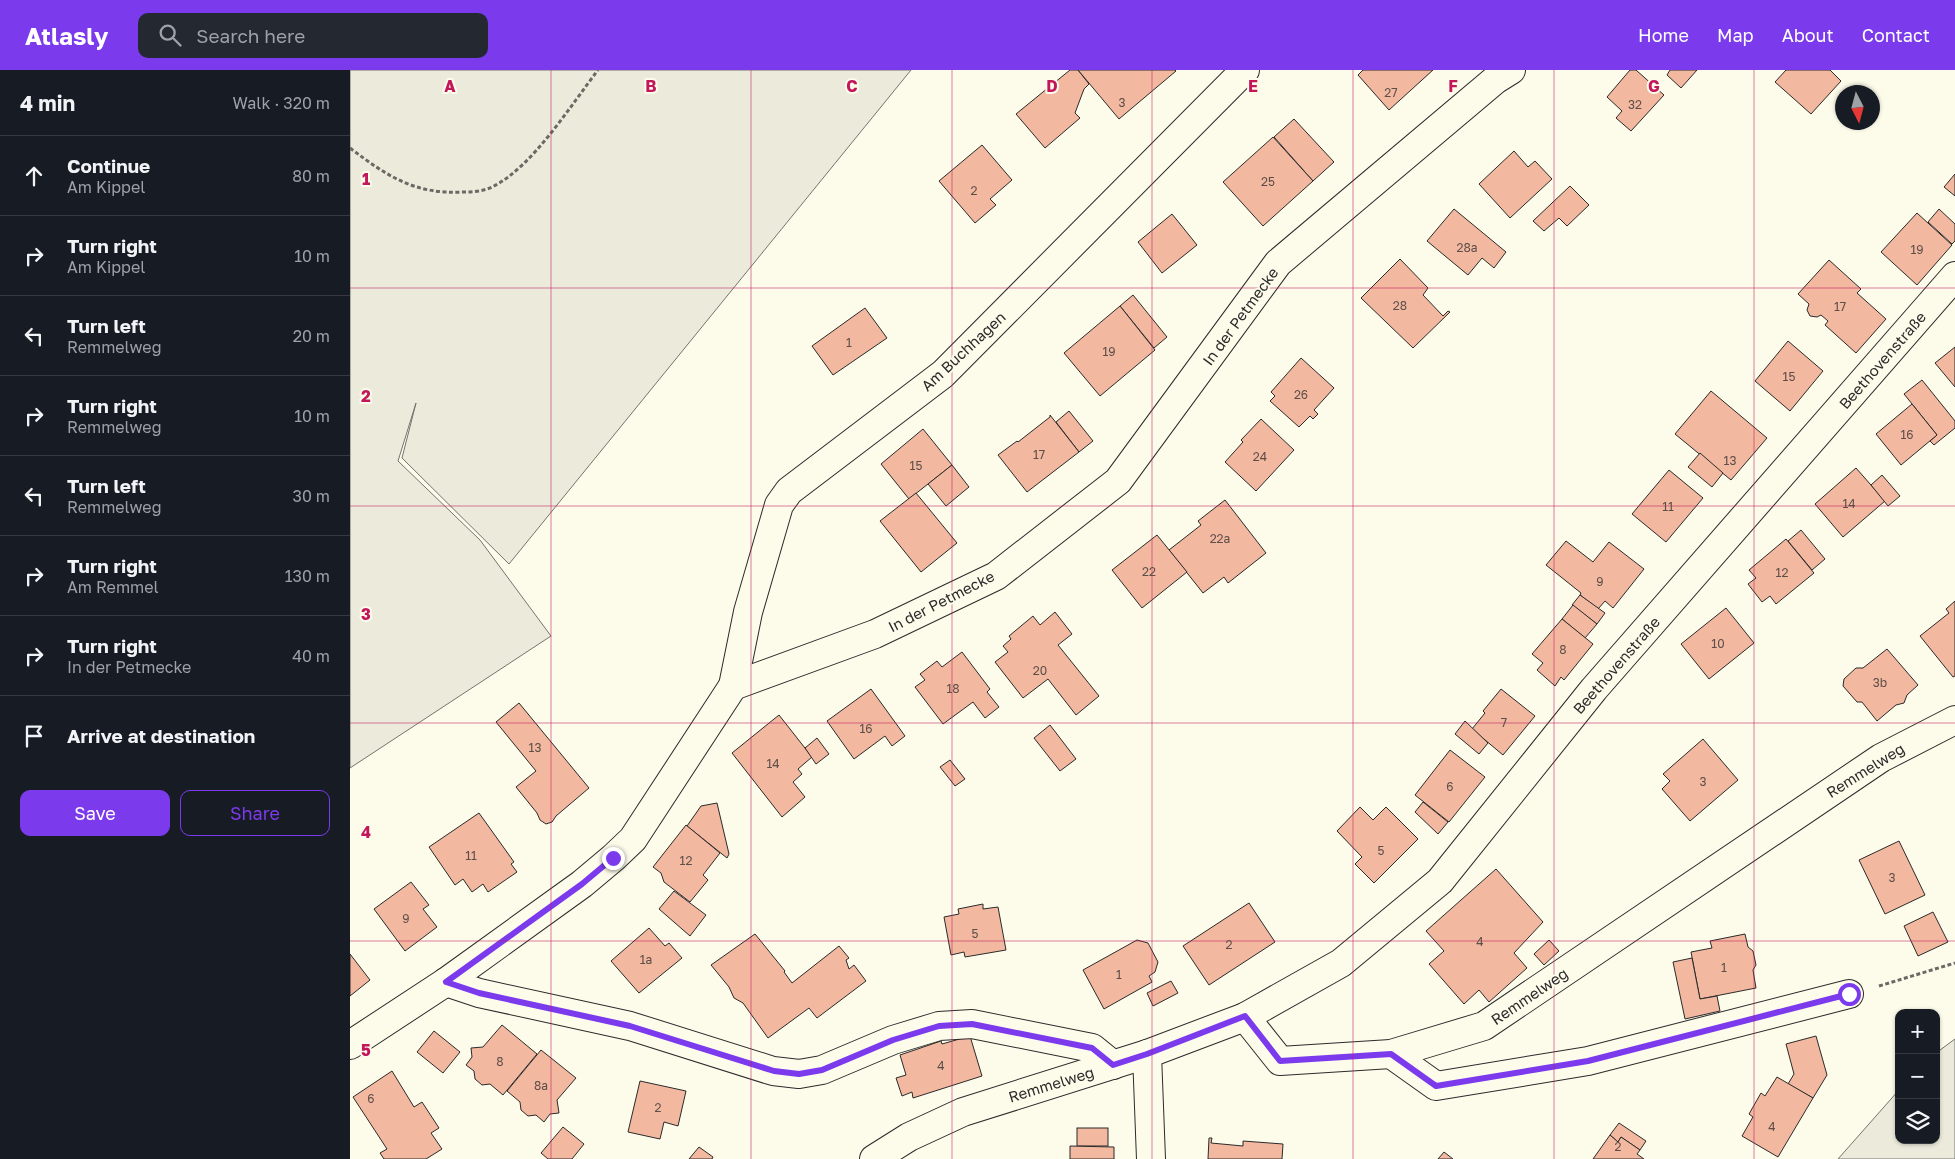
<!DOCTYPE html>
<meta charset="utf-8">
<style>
body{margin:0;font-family:"Golos Text",sans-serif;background:#242831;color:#f1f3f6}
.controls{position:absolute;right:15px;bottom:15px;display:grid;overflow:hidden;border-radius:10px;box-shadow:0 1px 4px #0004}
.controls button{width:45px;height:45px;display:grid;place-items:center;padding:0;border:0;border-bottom:1px solid #363941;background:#171b24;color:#f1f3f6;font:25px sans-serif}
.compass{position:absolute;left:1485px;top:15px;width:45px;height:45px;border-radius:50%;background:#171b24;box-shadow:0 1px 4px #0004;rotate:174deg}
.stop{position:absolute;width:15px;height:15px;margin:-11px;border:4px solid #7c3aed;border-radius:50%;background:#fff}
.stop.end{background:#7c3aed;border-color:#fff;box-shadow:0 1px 5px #0008}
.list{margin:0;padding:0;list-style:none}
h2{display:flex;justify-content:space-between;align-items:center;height:65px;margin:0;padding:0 20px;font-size:21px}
h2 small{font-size:16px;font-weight:400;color:#9ea1a6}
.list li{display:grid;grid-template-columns:32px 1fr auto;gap:15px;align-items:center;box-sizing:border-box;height:80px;padding:0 20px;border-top:1px solid #363941}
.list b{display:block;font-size:19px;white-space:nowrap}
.list p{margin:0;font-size:16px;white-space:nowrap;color:#9ea1a6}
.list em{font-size:16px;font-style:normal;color:#9ea1a6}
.actions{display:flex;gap:10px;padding:15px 20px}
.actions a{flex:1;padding:11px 0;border:1px solid #7c3aed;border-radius:10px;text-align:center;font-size:18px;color:#7c3aed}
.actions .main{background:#7c3aed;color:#fff}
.icon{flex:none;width:28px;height:28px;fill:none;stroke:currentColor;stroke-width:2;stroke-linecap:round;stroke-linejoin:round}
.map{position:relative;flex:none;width:1605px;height:1089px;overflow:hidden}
header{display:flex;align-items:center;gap:30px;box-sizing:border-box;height:70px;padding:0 25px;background:#7c3aed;color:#fff}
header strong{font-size:24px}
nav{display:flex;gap:28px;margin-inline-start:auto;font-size:18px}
.search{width:350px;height:45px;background:#242831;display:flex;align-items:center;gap:12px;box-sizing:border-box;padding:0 18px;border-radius:10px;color:#9ea1a6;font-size:19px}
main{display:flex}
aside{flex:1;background:#171b24}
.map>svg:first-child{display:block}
.green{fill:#ecebdb;stroke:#74746e}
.building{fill:#f2b8a0;stroke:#2b2b2b}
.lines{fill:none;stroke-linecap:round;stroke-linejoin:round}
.minor-casing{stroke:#2b2b2b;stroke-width:30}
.path{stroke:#6a6964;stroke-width:3;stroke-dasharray:4 2.5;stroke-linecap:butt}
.minor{stroke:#fdfbea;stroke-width:28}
.route{stroke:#7c3aed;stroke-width:6}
.grid{fill:none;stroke:#c2185b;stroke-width:1;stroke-opacity:0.55}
.labels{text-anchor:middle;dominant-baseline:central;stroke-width:4;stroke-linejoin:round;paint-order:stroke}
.number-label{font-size:12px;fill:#5d4e48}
.street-label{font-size:15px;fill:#2b2b2b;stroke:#fdfbea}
.grid-label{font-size:16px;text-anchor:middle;font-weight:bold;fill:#c2185b;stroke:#fdfbea;stroke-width:4;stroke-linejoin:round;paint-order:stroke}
</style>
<header>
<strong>Atlasly</strong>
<div class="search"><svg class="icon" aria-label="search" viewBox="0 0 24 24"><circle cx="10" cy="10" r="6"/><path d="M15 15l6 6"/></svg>Search here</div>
<nav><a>Home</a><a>Map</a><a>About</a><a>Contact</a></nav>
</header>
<main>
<aside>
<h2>4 min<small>Walk · 320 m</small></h2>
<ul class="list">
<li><svg class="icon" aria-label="ahead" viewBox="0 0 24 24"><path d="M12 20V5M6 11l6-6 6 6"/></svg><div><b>Continue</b><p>Am Kippel</p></div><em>80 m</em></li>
<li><svg class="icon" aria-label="right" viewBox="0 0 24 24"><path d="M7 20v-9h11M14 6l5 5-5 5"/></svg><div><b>Turn right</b><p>Am Kippel</p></div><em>10 m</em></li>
<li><svg class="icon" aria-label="left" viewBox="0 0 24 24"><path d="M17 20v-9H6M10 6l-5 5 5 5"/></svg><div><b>Turn left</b><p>Remmelweg</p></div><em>20 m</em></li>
<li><svg class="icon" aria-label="right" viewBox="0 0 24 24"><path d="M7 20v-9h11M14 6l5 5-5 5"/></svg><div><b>Turn right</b><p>Remmelweg</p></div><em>10 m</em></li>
<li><svg class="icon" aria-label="left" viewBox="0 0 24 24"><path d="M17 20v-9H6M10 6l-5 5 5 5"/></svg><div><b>Turn left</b><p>Remmelweg</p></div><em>30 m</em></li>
<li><svg class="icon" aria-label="right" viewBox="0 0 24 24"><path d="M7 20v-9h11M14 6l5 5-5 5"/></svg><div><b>Turn right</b><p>Am Remmel</p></div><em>130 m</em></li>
<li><svg class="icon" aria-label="right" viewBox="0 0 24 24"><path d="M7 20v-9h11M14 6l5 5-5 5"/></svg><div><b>Turn right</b><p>In der Petmecke</p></div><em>40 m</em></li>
<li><svg class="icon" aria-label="arrive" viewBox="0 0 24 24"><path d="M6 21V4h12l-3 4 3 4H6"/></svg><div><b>Arrive at destination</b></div></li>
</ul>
<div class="actions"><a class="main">Save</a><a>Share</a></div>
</aside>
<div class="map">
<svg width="1605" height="1089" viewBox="0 0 1605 1089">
<rect width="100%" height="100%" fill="#fdfbea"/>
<!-- green -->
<g class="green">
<polygon points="0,0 561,0 159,494 52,388 66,333 48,391 130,470 201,566 0,698"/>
<polygon points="1605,969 1605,1089 1488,1089 1549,1020 1549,1070 1586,1070 1586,983"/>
</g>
<!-- building -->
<g class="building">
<polygon points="720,0 728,0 739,14 734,19 725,43 730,48 695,78 666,44"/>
<polygon points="728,0 825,0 826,1 769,49"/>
<polygon points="1013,0 1083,0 1039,40 1008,5"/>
<polygon points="1280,0 1286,0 1314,25 1281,61 1266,48 1272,41 1257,27"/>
<polygon points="1320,0 1347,0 1331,18 1317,5"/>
<polygon points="1436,0 1480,0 1491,11 1461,44 1425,12"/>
<polygon points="944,49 984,92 963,111 924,67"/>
<polygon points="923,67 963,111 913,156 873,112"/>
<polygon points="632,75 662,110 640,129 646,135 625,153 589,111"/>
<polygon points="1164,81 1178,97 1185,91 1202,109 1160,148 1129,114"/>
<polygon points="1605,104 1605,126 1594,117"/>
<polygon points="1220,116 1239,135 1217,156 1209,148 1194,161 1183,151"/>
<polygon points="1104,139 1156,182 1144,198 1132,188 1118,205 1077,171"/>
<polygon points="1589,139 1605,154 1605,171 1602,174 1578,152"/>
<polygon points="1567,143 1602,175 1567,215 1531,182"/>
<polygon points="822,144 847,175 812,203 788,172"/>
<polygon points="1050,189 1078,218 1073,225 1093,246 1098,241 1100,242 1063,278 1011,228"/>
<polygon points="1479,190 1511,219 1507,223 1536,249 1506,283 1475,255 1478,251 1471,245 1467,247 1460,246 1457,240 1459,234 1448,224"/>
<polygon points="783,225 817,267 804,278 770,236"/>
<polygon points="770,236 805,280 750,326 714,283"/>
<polygon points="515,238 537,268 483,305 462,276"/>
<polygon points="1438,271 1473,301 1440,341 1405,311"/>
<polygon points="1605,277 1605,317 1585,293"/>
<polygon points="951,288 984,318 964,340 968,344 963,349 960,346 949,357 920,331 925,326 921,322"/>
<polygon points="1572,310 1605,351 1605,358 1584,375 1580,371 1587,365 1554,324"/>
<polygon points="1361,321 1417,368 1381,410 1325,364"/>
<polygon points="1562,334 1587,365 1551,395 1526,364"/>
<polygon points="719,341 743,371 729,382 706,352"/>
<polygon points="700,345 729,382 677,422 648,385 667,371 668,372 700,347"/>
<polygon points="911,349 944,380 906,421 875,392 893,372 891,370"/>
<polygon points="573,359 602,395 559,429 531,394"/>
<polygon points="1350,383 1373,403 1362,417 1338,397"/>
<polygon points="602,395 619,417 596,436 578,414"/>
<polygon points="1506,398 1535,431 1493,467 1465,434"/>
<polygon points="1319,400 1353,428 1316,472 1282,444"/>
<polygon points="1532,405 1550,426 1538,436 1521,415"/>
<polygon points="566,423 607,473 571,502 530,451"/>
<polygon points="875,430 916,483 878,513 874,507 853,523 819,480 851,455 848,451"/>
<polygon points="1451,460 1475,489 1462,500 1438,471"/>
<polygon points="807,465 837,502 792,538 762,500"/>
<polygon points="1436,469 1464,503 1426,534 1420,526 1412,532 1398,514 1406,508 1399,500"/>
<polygon points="1216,471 1243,492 1259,472 1294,499 1263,538 1255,531 1248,539 1230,525 1231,523 1196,495"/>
<polygon points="1230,525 1255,543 1247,554 1222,535"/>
<polygon points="1605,531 1605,606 1603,607 1570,566 1599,543 1596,539"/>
<polygon points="1223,535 1247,554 1235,568 1212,549"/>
<polygon points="1376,538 1404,573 1359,609 1331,574"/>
<polygon points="705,542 722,564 708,575 749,626 726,645 698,609 673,628 645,592 658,582 653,576 661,569 659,566 683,546 690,555"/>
<polygon points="1212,549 1243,574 1214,610 1211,607 1205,616 1187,600 1193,593 1182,584"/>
<polygon points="1537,579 1568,615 1557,625 1554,633 1546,635 1527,651 1512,632 1507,632 1493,616 1494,609 1506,598 1513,598"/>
<polygon points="612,582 640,619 637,622 649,637 635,648 623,632 593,654 565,617 575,610 570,604 587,591 592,597"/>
<polygon points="521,619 555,666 542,676 535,666 504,689 477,651"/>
<polygon points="1151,619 1185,646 1153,685 1122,659 1135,643 1133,641"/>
<polygon points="169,633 239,718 206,746 202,752 196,754 190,750 187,743 166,717 186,701 146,652"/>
<polygon points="429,645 462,687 448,699 452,704 443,712 455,727 432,747 382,683"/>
<polygon points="1115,651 1138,673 1129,684 1105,664"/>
<polygon points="700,655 726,689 710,701 684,668"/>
<polygon points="467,668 479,684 466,694 455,678"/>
<polygon points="1353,669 1388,710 1340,751 1312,719 1320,711 1313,704"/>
<polygon points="1100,680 1135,707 1099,752 1065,725"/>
<polygon points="600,690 615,709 605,716 590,697"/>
<polygon points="1073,732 1098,752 1088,764 1065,742"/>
<polygon points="367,733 379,784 377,788 337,756 351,736"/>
<polygon points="1010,737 1023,750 1036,737 1068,769 1024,813 1005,794 1012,787 987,761"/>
<polygon points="129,743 164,792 161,794 167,802 138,822 133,814 122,822 113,809 105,815 79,777"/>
<polygon points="336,755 370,783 353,805 358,810 340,832 314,812 311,803 303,797"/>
<polygon points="1549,771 1575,825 1535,844 1509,790"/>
<polygon points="1146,799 1193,852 1164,883 1177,898 1139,932 1129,920 1114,934 1079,894 1094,881 1076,861"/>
<polygon points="61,812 79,835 73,839 87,857 55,881 24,839"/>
<polygon points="324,821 356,845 340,866 309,839"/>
<polygon points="899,833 925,872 859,915 833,876"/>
<polygon points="633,834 633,839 648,837 656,880 615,887 614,882 601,885 594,847 609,844 608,839"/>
<polygon points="1583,842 1598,872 1568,886 1554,856"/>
<polygon points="299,858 315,876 319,873 332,888 289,923 261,891"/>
<polygon points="405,864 435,901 434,902 442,913 489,876 499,888 496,890 499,899 504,895 516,911 467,948 459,938 418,968 393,933 384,928 379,917 361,895"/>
<polygon points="1395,864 1398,877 1403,881 1406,895 1403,900 1406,918 1350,929 1341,882 1362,878 1360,871"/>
<polygon points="787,870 798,873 808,892 805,902 799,906 802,912 754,939 733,900"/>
<polygon points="1199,870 1209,881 1194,895 1184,884"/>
<polygon points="0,884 20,910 0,926"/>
<polygon points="1342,888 1350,929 1367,926 1370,941 1335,949 1323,892"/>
<polygon points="821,911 828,923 803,936 797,923"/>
<polygon points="152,955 187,984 153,1025 140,1014 132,1015 125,1009 124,1001 116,995 122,987 121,978 133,977"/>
<polygon points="84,961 110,982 93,1003 67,982"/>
<polygon points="620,966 632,1006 563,1028 562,1022 552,1026 546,1008 556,1005 550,985 591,971 592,974"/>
<polygon points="1466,966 1477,1005 1463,1028 1438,1014 1444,1004 1436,974"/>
<polygon points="191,980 226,1008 207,1030 209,1043 200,1044 194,1052 186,1045 178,1046 171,1040 170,1032 157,1021"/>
<polygon points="42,1001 64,1037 72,1032 89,1058 81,1063 92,1079 76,1089 34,1089 30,1083 37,1079 3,1027"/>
<polygon points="1427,1007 1463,1028 1428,1087 1392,1066 1403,1047 1399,1044 1411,1023 1415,1026"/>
<polygon points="290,1011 336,1021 328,1056 314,1052 310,1069 278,1062"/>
<polygon points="1269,1053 1296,1071 1290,1080 1271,1067 1268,1072 1260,1065"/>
<polygon points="213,1057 234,1074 222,1089 198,1089 191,1083"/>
<rect x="727" y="1058" width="31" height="18"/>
<polygon points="1260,1065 1268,1072 1271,1067 1290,1080 1287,1084 1294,1089 1243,1089"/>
<polygon points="859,1068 862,1068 861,1073 893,1076 893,1071 933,1074 932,1089 858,1089"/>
<polygon points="720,1076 764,1077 764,1089 720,1089"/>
<polygon points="349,1077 363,1087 362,1089 339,1089"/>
<polygon points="1094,1082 1103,1089 1088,1089"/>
</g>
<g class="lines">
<!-- minor casing -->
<g class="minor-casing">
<g id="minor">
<polyline points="383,616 398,542 429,435 439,421 593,304 895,0"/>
<polyline points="96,912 129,923 280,956 423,1001 449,1004 472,1000 543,970 589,956 622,954 742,978 763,995"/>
<polyline points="895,947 930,991 1041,984 1134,956 1531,688 1605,650"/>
<polyline points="0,975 96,912 232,814 263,788 283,769 383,616 525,564 646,506 768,411 928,193 1145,10 1161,0"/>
<polyline points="797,984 801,1089"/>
<polyline points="1041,984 1086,1016 1238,991 1499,924"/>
<polyline points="524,1089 559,1067 613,1042 797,984 895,947 991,893 1090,811 1244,619 1605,206"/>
</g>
</g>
<!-- path -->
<g class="path">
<path d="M 0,78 C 37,106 65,125 114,122 C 124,122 135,121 144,116 C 183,96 221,35 248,0"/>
<polyline points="1529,916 1605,893"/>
</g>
<!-- minor -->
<use href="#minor" class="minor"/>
</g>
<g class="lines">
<!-- route -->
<polyline class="route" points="263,788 232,814 96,912 129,923 280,956 424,1001 449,1004 472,1000 543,970 589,956 622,954 742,978 763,995 797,984 895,946 930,991 1041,984 1086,1016 1238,991 1499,924"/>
</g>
<!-- grid -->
<path class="grid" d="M 201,0 L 201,1089M 401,0 L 401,1089M 602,0 L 602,1089M 802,0 L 802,1089M 1003,0 L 1003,1089M 1204,0 L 1204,1089M 1404,0 L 1404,1089M 0,218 L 1605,218M 0,436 L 1605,436M 0,653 L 1605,653M 0,871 L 1605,871"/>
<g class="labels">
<!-- number labels -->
<g class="number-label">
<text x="1041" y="22">27</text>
<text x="772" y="32">3</text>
<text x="1285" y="34">32</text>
<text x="918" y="111">25</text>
<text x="624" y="120">2</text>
<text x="1117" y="177">28a</text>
<text x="1567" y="179">19</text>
<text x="1050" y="235">28</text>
<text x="1490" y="236">17</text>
<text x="499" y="272">1</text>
<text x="759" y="281">19</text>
<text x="1439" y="306">15</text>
<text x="951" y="324">26</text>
<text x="1557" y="364">16</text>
<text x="689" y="384">17</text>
<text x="910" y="386">24</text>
<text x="1380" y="390">13</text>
<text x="566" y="395">15</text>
<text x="1499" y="433">14</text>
<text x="1318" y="436">11</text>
<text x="870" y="468">22a</text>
<text x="799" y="501">22</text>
<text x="1432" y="502">12</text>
<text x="1250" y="511">9</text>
<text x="1368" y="573">10</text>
<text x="1213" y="579">8</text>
<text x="690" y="600">20</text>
<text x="1530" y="612">3b</text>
<text x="603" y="618">18</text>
<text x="1154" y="652">7</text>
<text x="516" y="658">16</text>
<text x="185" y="677">13</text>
<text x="423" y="693">14</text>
<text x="1353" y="711">3</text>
<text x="1100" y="716">6</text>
<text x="1031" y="780">5</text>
<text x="121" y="785">11</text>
<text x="336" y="790">12</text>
<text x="1542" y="807">3</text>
<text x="56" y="848">9</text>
<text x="625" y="863">5</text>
<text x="1130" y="871">4</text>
<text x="879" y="874">2</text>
<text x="296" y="889">1a</text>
<text x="1374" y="897">1</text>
<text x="769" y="904">1</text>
<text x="150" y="991">8</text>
<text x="591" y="995">4</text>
<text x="191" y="1015">8a</text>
<text x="21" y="1028">6</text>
<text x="308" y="1037">2</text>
<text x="1422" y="1056">4</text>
<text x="1268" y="1076">2</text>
</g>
<!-- street labels -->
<g class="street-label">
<text transform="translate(890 246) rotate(-54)">In der Petmecke</text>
<text transform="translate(613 281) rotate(-43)">Am Buchhagen</text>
<text transform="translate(1532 290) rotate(-49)">Beethovenstraße</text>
<text transform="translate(591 531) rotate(-27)">In der Petmecke</text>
<text transform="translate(1266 595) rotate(-49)">Beethovenstraße</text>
<text transform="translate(1515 700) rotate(-32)">Remmelweg</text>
<text transform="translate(1179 926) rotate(-34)">Remmelweg</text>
<text transform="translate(701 1014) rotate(-17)">Remmelweg</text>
</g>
</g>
<g class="grid-label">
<text x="100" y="22">A</text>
<text x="301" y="22">B</text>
<text x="502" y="22">C</text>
<text x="702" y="22">D</text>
<text x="903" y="22">E</text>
<text x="1103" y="22">F</text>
<text x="1304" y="22">G</text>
<text x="16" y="115">1</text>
<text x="16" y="332">2</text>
<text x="16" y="550">3</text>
<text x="16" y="768">4</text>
<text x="16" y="986">5</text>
</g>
</svg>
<div class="controls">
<button>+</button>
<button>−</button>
<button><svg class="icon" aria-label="layers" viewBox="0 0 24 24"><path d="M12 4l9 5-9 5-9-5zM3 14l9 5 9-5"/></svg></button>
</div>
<svg class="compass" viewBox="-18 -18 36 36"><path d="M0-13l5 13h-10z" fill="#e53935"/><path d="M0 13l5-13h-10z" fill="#9ea1a6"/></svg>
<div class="stop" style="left:1499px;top:924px"></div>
<div class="stop end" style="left:263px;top:788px"></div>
</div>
</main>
